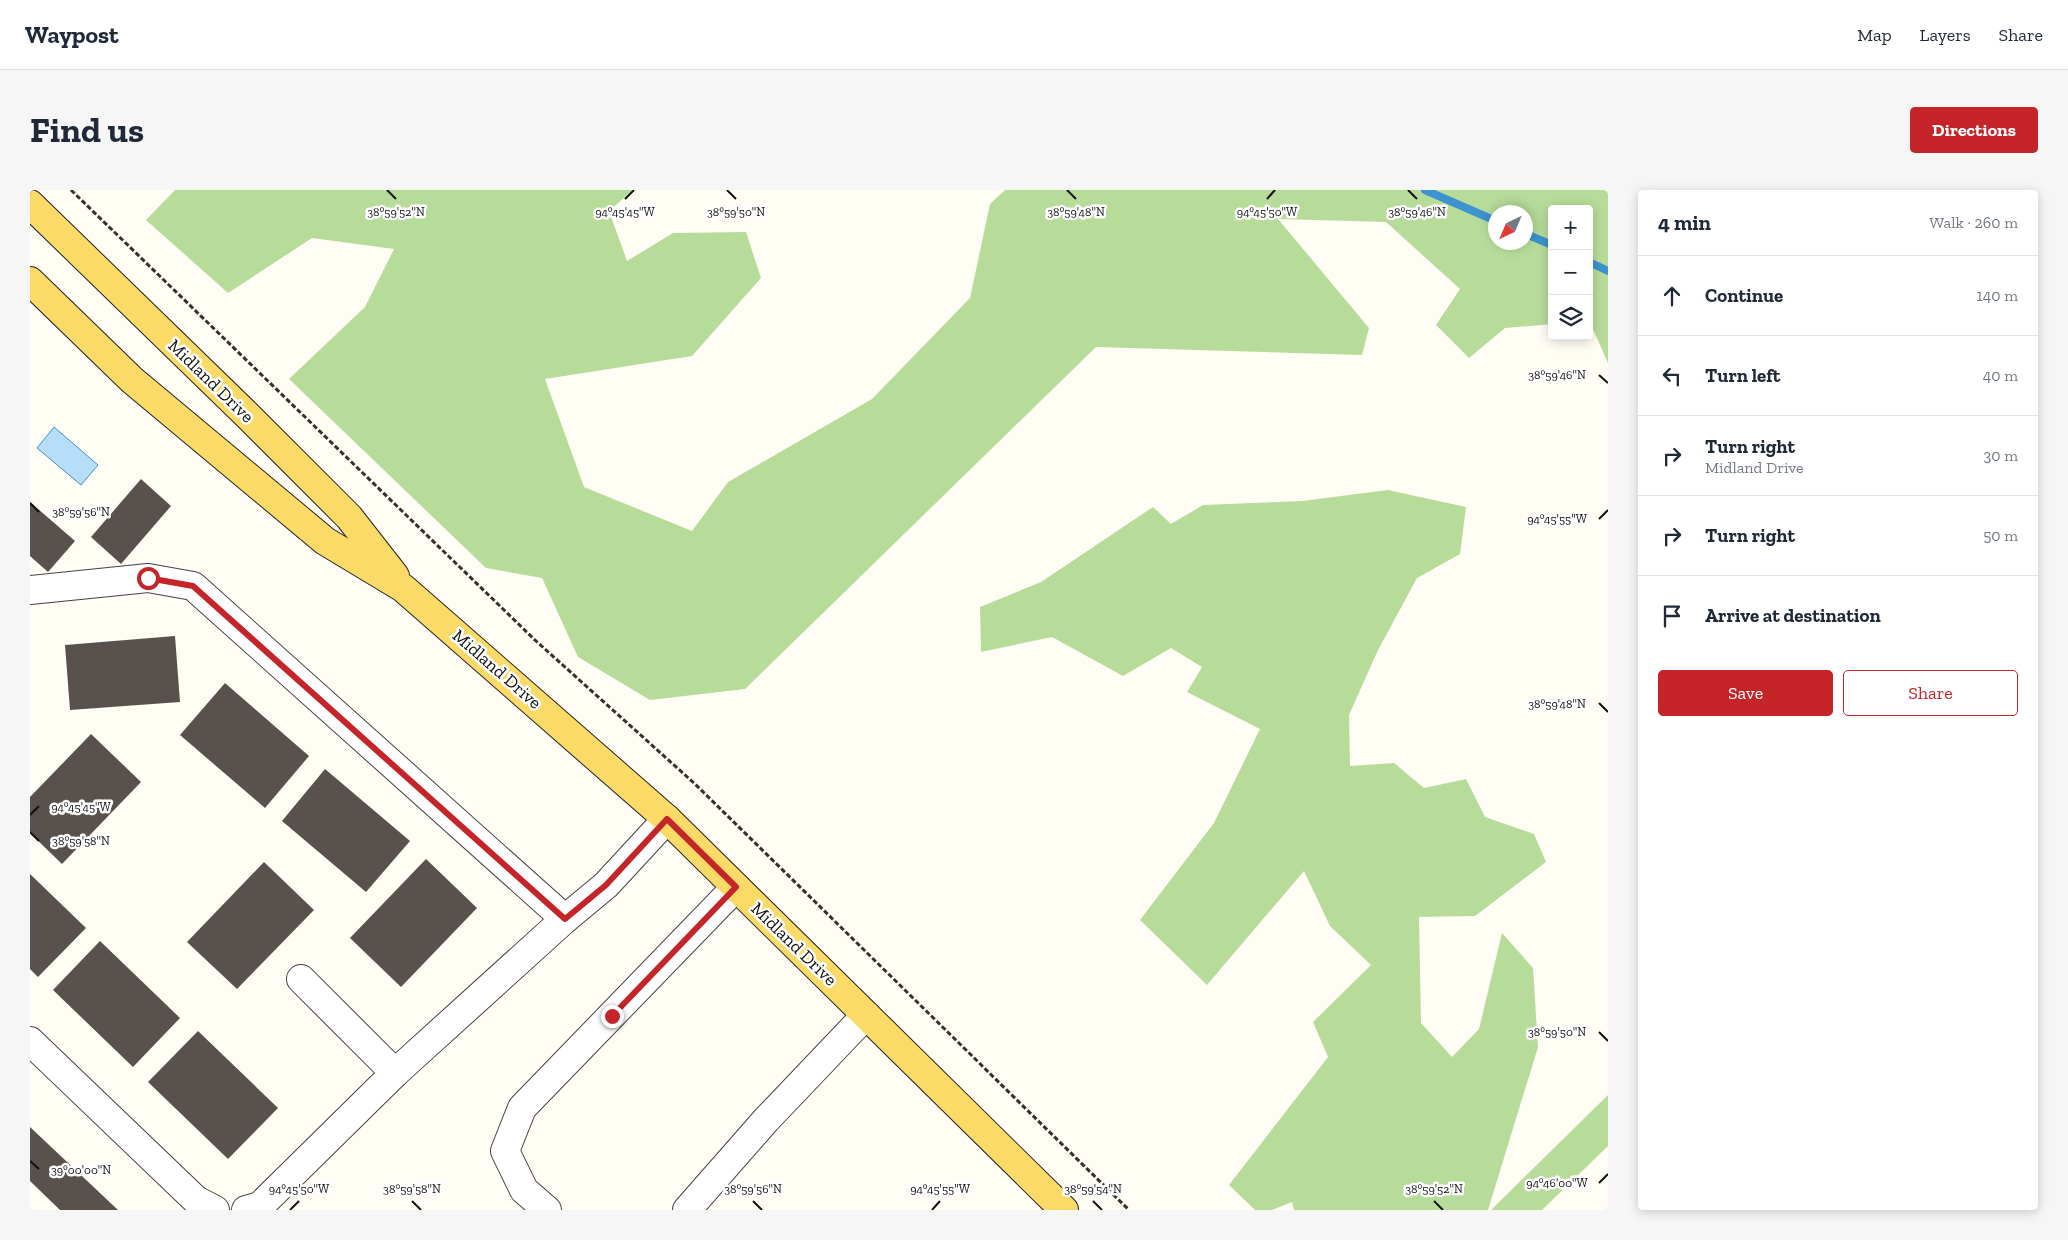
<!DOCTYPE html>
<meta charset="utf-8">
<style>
body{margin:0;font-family:"Zilla Slab",serif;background:#f6f6f7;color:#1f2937}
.controls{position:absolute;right:15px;top:15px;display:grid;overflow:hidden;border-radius:5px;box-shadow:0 2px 12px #0003}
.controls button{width:45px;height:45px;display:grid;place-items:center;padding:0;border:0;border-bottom:1px solid #e0e1e3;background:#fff;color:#1f2937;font:25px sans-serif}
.compass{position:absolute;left:1458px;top:15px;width:45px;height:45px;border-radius:50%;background:#fff;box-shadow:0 2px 12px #0003;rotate:224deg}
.stop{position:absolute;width:15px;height:15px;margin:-11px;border:4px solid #c52429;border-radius:50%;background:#fff}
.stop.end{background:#c52429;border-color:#fff;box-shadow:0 1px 5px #0008}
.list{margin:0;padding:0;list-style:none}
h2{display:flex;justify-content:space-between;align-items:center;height:65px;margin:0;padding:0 20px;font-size:21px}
h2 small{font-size:16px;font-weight:400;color:#747a83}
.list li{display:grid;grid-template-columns:32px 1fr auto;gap:15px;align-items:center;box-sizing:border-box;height:80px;padding:0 20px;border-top:1px solid #e0e1e3}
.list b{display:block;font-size:19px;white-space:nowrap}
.list p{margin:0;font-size:16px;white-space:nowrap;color:#747a83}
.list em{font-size:16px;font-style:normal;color:#747a83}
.actions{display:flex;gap:10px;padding:15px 20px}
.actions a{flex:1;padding:11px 0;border:1px solid #c52429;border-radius:5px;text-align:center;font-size:18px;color:#c52429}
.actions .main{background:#c52429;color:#fff}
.icon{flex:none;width:28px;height:28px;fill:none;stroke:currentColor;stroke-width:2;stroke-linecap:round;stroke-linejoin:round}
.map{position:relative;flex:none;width:1578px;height:1020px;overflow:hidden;border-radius:5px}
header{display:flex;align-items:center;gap:30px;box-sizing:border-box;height:70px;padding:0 25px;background:#fff;border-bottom:1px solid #e0e1e3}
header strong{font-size:24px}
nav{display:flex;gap:28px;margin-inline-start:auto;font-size:18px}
.intro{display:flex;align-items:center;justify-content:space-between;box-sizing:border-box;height:120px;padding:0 30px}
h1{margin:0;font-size:35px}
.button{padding:12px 22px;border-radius:5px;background:#c52429;color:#fff;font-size:18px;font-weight:700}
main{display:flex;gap:30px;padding:0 30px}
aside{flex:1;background:#fff;border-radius:5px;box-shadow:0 2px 12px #0003}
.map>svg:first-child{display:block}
.forest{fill:#b7dc9a;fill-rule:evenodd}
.water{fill:#b7def8;stroke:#3c93d0}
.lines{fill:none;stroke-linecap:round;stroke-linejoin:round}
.stream{stroke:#3c93d0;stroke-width:8}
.building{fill:#59524c}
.minor-casing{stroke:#434343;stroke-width:30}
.major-casing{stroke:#212121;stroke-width:30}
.path{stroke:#323232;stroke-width:3;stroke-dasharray:5 2.5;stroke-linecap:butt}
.minor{stroke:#fff;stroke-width:28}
.major{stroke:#fbda68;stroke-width:28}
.route{stroke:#c52429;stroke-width:6}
.ticks{fill:none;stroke:#101010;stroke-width:2}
.labels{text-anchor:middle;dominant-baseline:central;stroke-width:5;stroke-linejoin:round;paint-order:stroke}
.street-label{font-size:18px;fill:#101010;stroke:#fff}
.ticks-label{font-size:12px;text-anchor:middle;fill:#101010;stroke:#fff;stroke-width:5;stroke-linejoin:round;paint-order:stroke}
</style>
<header>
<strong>Waypost</strong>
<nav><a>Map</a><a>Layers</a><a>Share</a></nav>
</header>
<div class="intro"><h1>Find us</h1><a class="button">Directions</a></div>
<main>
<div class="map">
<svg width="1578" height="1020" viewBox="0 0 1578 1020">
<rect width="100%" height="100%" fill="#fffdf4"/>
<!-- forest -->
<g class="forest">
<path d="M 145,0 L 603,0 L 579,21 L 597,71 L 643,43 L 716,42 L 731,88 L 662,166 L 515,189 L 554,297 L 662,341 L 698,292 L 842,209 L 940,108 L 960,14 L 975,0 L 1578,0 L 1578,173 L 1559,130 L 1559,19 L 1522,19 L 1522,134 L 1475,138 L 1439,168 L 1406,135 L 1430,99 L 1356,32 L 1248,29 L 1339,138 L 1332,165 L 1066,157 L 715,499 L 620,510 L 548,467 L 512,388 L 456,378 L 259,189 L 335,117 L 364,59 L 282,48 L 198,103 L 116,30 ZM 1496,22 L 1496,52 L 1466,52 L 1466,22 Z"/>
<polygon points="1358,300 1436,317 1430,364 1387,388 1348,460 1319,525 1320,576 1364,573 1394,598 1436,589 1455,627 1504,644 1516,672 1445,726 1389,727 1391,833 1422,867 1449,839 1472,743 1503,778 1508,857 1458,1020 1264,1020 1262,1012 1242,1020 1225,1020 1199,995 1298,867 1283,832 1341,775 1300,736 1274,681 1177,795 1110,730 1184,633 1230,539 1157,502 1172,477 1141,458 1093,486 1022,447 951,462 950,417 1011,392 1123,317 1141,334 1173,315 1272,311"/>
<polygon points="1578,905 1578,956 1512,1020 1461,1020"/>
</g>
<!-- water -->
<polygon class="water" points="24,237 68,275 51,295 7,258"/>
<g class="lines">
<!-- stream -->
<g class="stream">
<polyline points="1395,0 1466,31"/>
<polyline points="1496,44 1522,55"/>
<polyline points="1559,72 1578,81"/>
</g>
</g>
<!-- building -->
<g class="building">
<polygon points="111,289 141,316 91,374 61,347"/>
<polygon points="0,312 45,351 18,382 0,366"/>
<polygon points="145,446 150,512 40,520 35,455"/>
<polygon points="195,493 279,566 235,618 150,545"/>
<polygon points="61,544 111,592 32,674 0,643 0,607"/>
<polygon points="295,579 380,651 336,702 252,631"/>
<polygon points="396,669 447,718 371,797 320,748"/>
<polygon points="234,672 284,720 207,799 157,752"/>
<polygon points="0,684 56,738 8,787 0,779"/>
<polygon points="70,751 150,828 103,877 23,800"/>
<polygon points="168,841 248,918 198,969 118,892"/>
<polygon points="0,937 88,1020 30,1020 0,991"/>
</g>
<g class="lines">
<!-- minor casing -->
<g class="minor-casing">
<g id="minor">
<polyline points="0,400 118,388 163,396 535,729"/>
<polyline points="271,789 365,883"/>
<polyline points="0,851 166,1010 185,1020"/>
<polyline points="216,1020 230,1016 365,883 535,729 576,695 637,629"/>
<polyline points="517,1020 494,1000 475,961 492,918 706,697"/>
<polyline points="657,1020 736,930 836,825"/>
</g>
</g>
<!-- major casing -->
<g class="major-casing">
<g id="major">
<polyline points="0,14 217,225 319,327 365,386"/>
<polyline points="0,91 102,190 295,351 373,398 637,629 1034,1020"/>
</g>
</g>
<!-- path -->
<polyline class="path" points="41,0 506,451 664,593 1099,1020"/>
<!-- minor -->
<use href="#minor" class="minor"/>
<!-- major -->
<use href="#major" class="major"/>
</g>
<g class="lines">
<!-- route -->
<polyline class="route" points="118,388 163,396 535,729 576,695 637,629 706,697 582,826"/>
</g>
<!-- ticks -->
<path class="ticks" d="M 357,0 L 366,9M 697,0 L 706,9M 1037,0 L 1046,9M 1378,0 L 1387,9M 595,9 L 604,0M 1237,9 L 1245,0M 1569,185 L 1578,193M 0,313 L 9,322M 1569,329 L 1578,320M 1569,513 L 1578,522M 0,625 L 9,616M 0,642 L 9,651M 1569,842 L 1578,851M 0,971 L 9,979M 1569,993 L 1578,984M 382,1011 L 391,1020M 723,1011 L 732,1020M 1063,1011 L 1072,1020M 1404,1011 L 1413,1020M 260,1020 L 269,1011M 902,1020 L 910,1011"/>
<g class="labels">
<!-- street labels -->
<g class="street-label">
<text transform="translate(181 191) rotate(44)">Midland Drive</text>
<text transform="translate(467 479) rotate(41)">Midland Drive</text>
<text transform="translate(764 754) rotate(44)">Midland Drive</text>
</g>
</g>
<g class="ticks-label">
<text x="366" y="26">38°59'52"N</text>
<text x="706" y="26">38°59'50"N</text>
<text x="1046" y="26">38°59'48"N</text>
<text x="1387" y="26">38°59'46"N</text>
<text x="1237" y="26">94°45'50"W</text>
<text x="595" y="26">94°45'45"W</text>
<text x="1527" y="189">38°59'46"N</text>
<text x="51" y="326">38°59'56"N</text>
<text x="1527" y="333">94°45'55"W</text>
<text x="1527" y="518">38°59'48"N</text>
<text x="51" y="621">94°45'45"W</text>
<text x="51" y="655">38°59'58"N</text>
<text x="1527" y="846">38°59'50"N</text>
<text x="51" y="984">39°00'00"N</text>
<text x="1527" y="997">94°46'00"W</text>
<text x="269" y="1003">94°45'50"W</text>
<text x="910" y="1003">94°45'55"W</text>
<text x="382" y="1003">38°59'58"N</text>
<text x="723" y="1003">38°59'56"N</text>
<text x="1063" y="1003">38°59'54"N</text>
<text x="1404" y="1003">38°59'52"N</text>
</g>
</svg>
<div class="controls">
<button>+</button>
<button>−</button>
<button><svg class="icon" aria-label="layers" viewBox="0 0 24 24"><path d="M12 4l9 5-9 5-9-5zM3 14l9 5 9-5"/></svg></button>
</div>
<svg class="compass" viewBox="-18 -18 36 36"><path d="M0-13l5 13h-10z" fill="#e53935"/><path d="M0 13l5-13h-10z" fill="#747a83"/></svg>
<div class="stop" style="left:118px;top:388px"></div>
<div class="stop end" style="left:582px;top:826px"></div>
</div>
<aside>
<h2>4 min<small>Walk · 260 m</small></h2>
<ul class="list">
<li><svg class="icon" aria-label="ahead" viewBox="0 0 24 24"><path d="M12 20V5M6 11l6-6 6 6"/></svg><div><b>Continue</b></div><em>140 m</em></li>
<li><svg class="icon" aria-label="left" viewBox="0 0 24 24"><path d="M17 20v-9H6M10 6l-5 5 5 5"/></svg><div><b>Turn left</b></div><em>40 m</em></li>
<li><svg class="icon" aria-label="right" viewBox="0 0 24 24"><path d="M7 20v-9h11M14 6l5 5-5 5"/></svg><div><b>Turn right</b><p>Midland Drive</p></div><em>30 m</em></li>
<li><svg class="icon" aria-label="right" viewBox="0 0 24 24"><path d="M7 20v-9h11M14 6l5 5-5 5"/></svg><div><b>Turn right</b></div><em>50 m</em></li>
<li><svg class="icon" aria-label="arrive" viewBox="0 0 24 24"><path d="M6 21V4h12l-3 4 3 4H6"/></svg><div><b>Arrive at destination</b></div></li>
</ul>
<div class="actions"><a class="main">Save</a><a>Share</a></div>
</aside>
</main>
